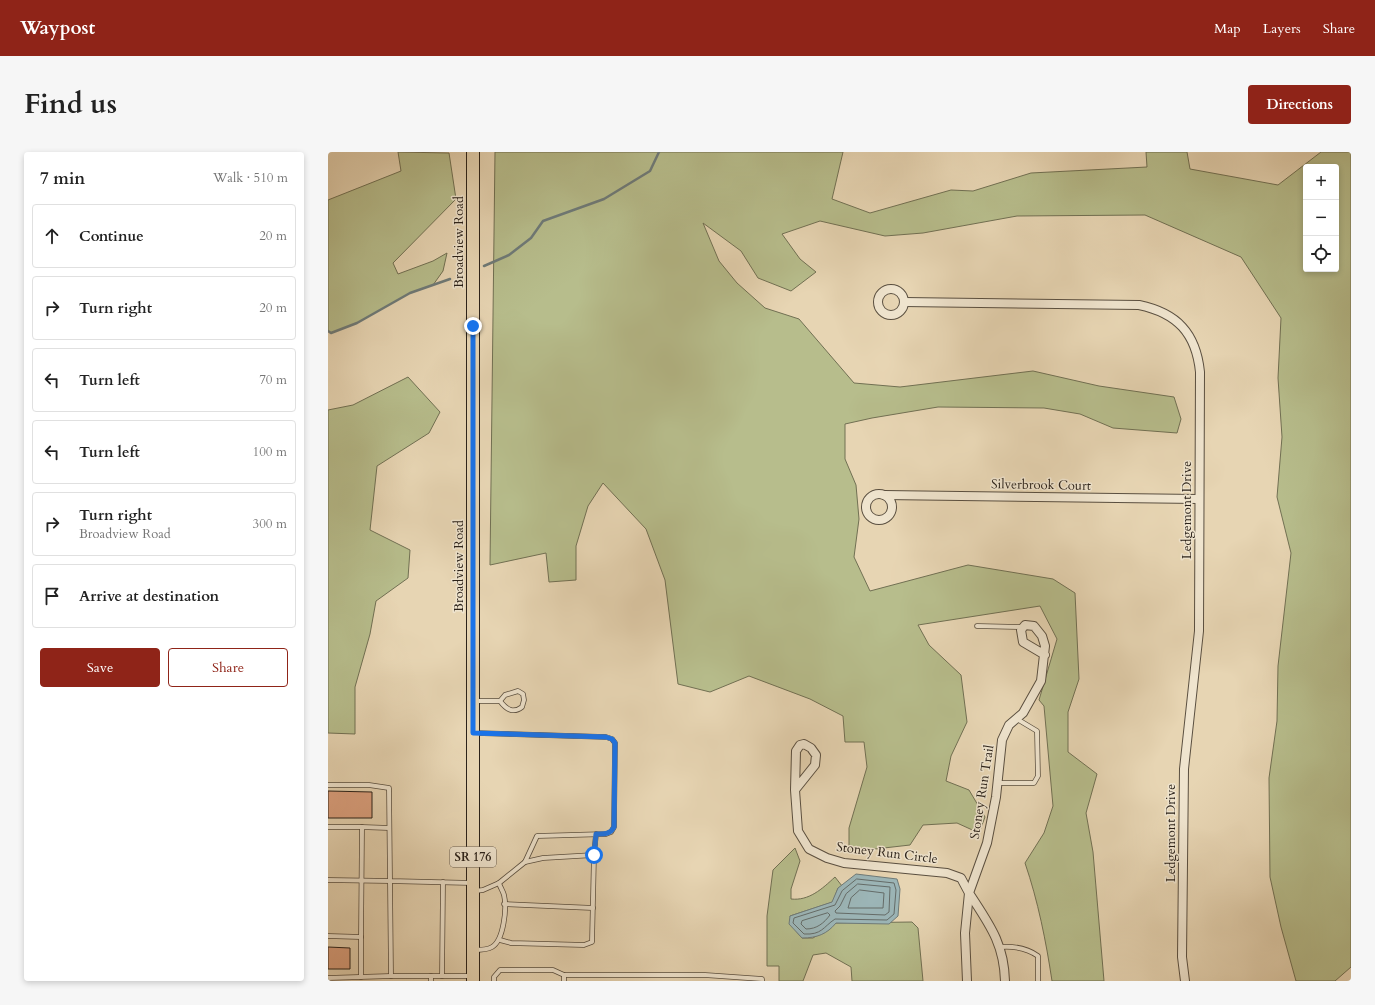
<!DOCTYPE html>
<meta charset="utf-8">
<style>
body{margin:0;font-family:Cardo,serif;background:#f6f6f6;color:#222}
.controls{position:absolute;right:12px;top:12px;display:grid;overflow:hidden;border-radius:4px;box-shadow:0 2px 6px #0003}
.controls button{width:36px;height:36px;display:grid;place-items:center;padding:0;border:0;border-bottom:1px solid #e0e0e0;background:#fff;color:#222;font:20px sans-serif}
.stop{position:absolute;width:12px;height:12px;margin:-9px;border:3px solid #1a73e8;border-radius:50%;background:#fff}
.stop.end{background:#1a73e8;border-color:#fff;box-shadow:0 1px 4px #0008}
.list{margin:0;padding:0;list-style:none}
h2{display:flex;justify-content:space-between;align-items:center;height:52px;margin:0;padding:0 16px;font-size:17px}
h2 small{font-size:13px;font-weight:400;color:#767676}
.list li{display:grid;grid-template-columns:26px 1fr auto;gap:12px;align-items:center;box-sizing:border-box;height:64px;margin:0 8px 8px;padding:0 8px;border:1px solid #e0e0e0;border-radius:4px}
.list b{display:block;font-size:15px;white-space:nowrap}
.list p{margin:0;font-size:13px;white-space:nowrap;color:#767676}
.list em{font-size:13px;font-style:normal;color:#767676}
.actions{display:flex;gap:8px;padding:12px 16px}
.actions a{flex:1;padding:9px 0;border:1px solid #8f2418;border-radius:4px;text-align:center;font-size:14px;color:#8f2418}
.actions .main{background:#8f2418;color:#fff}
.icon{flex:none;width:22px;height:22px;fill:none;stroke:currentColor;stroke-width:2;stroke-linecap:round;stroke-linejoin:round}
.map{position:relative;flex:none;width:1023px;height:829px;overflow:hidden;border-radius:4px}
header{display:flex;align-items:center;gap:24px;box-sizing:border-box;height:56px;padding:0 20px;background:#8f2418;color:#fff}
header strong{font-size:19px}
nav{display:flex;gap:22px;margin-inline-start:auto;font-size:14px}
.intro{display:flex;align-items:center;justify-content:space-between;box-sizing:border-box;height:96px;padding:0 24px}
h1{margin:0;font-size:28px}
.button{padding:10px 18px;border-radius:4px;background:#8f2418;color:#fff;font-size:14px;font-weight:700}
main{display:flex;gap:24px;padding:0 24px}
aside{flex:1;background:#fff;border-radius:4px;box-shadow:0 2px 6px #0003}
.map>svg:first-child{display:block}
.green{fill:#b7bd8c;stroke:#717053;fill-rule:evenodd}
.water{fill:#9cb6b8;stroke:#6f7b79}
.lines{fill:none;stroke-linecap:round;stroke-linejoin:round}
.shore{stroke:#646c69;stroke-width:1}
.stream{stroke:#6f7b79;stroke-width:2.5}
.building{fill:#dca17f;stroke:#2b221a}
.service-casing{stroke:#5a4f40;stroke-width:5.5}
.minor-casing{stroke:#5a4f40;stroke-width:10}
.primary-casing{stroke:#2b221a;stroke-width:14}
.service{stroke:#efe4ce;stroke-width:4}
.minor{stroke:#efe4ce;stroke-width:8}
.primary{stroke:#e7d5b3;stroke-width:12}
.route{stroke:#1a73e8;stroke-width:5}
.labels{text-anchor:middle;dominant-baseline:central;stroke-width:3;stroke-linejoin:round;paint-order:stroke}
.shield{fill:#efe4ce;stroke:#665c50;stroke-width:1}
.shield-label{font-size:12px;font-weight:bold;fill:#2b221a}
.street-label{font-size:13px;fill:#2b221a;stroke:#efe4ce}
</style>
<header>
<strong>Waypost</strong>
<nav><a>Map</a><a>Layers</a><a>Share</a></nav>
</header>
<div class="intro"><h1>Find us</h1><a class="button">Directions</a></div>
<main>
<aside>
<h2>7 min<small>Walk · 510 m</small></h2>
<ul class="list">
<li><svg class="icon" aria-label="ahead" viewBox="0 0 24 24"><path d="M12 20V5M6 11l6-6 6 6"/></svg><div><b>Continue</b></div><em>20 m</em></li>
<li><svg class="icon" aria-label="right" viewBox="0 0 24 24"><path d="M7 20v-9h11M14 6l5 5-5 5"/></svg><div><b>Turn right</b></div><em>20 m</em></li>
<li><svg class="icon" aria-label="left" viewBox="0 0 24 24"><path d="M17 20v-9H6M10 6l-5 5 5 5"/></svg><div><b>Turn left</b></div><em>70 m</em></li>
<li><svg class="icon" aria-label="left" viewBox="0 0 24 24"><path d="M17 20v-9H6M10 6l-5 5 5 5"/></svg><div><b>Turn left</b></div><em>100 m</em></li>
<li><svg class="icon" aria-label="right" viewBox="0 0 24 24"><path d="M7 20v-9h11M14 6l5 5-5 5"/></svg><div><b>Turn right</b><p>Broadview Road</p></div><em>300 m</em></li>
<li><svg class="icon" aria-label="arrive" viewBox="0 0 24 24"><path d="M6 21V4h12l-3 4 3 4H6"/></svg><div><b>Arrive at destination</b></div></li>
</ul>
<div class="actions"><a class="main">Save</a><a>Share</a></div>
</aside>
<div class="map">
<svg width="1023" height="829" viewBox="0 0 1023 829">
<rect width="100%" height="100%" fill="#e7d5b3"/>
<filter id="stains"><feTurbulence type="fractalNoise" baseFrequency=".005" numOctaves="4"/><feColorMatrix values="0 0 0 0 .2 0 0 0 0 .09 0 0 0 0 .02 0 0 0 .5 -.17"/></filter>
<radialGradient id="worn" r=".72"><stop offset=".6" stop-color="#630" stop-opacity="0"/><stop offset="1" stop-color="#630" stop-opacity=".3"/></radialGradient>
<!-- green -->
<g class="green">
<polygon points="70,0 121,1 128,47 65,111 70,122 105,109 119,101 115,119 105,133 82,141 29,171 3,181 0,179 0,48 73,19"/>
<path d="M 167,0 L 515,0 L 504,47 L 542,61 L 623,38 L 645,39 L 703,21 L 819,15 L 818,0 L 859,0 L 862,17 L 950,33 L 993,0 L 1023,0 L 1023,815 L 1007,829 L 968,829 L 953,775 L 942,725 L 941,626 L 949,569 L 950,514 L 963,401 L 949,345 L 954,285 L 950,226 L 953,166 L 913,105 L 817,63 L 689,64 L 595,81 L 557,84 L 492,69 L 454,82 L 472,107 L 488,120 L 463,139 L 430,126 L 413,99 L 375,71 L 391,109 L 409,131 L 437,156 L 471,167 L 526,231 L 572,235 L 705,219 L 771,234 L 846,245 L 853,267 L 849,281 L 785,276 L 752,262 L 716,256 L 610,255 L 544,266 L 517,272 L 517,307 L 528,333 L 531,367 L 526,405 L 542,439 L 640,413 L 725,427 L 747,441 L 751,527 L 740,560 L 740,600 L 769,622 L 758,661 L 765,700 L 776,829 L 724,829 C 718,789 710,749 697,711 L 716,681 L 725,654 L 716,554 L 711,548 L 729,487 L 712,454 L 590,473 L 601,493 L 633,523 L 639,570 L 623,604 L 618,629 L 641,638 L 657,665 L 651,681 L 629,671 L 595,673 L 582,693 L 521,700 L 521,676 L 539,615 L 536,590 L 517,590 L 515,564 L 482,547 L 421,524 L 382,540 L 350,532 L 337,428 L 318,377 L 275,331 L 260,354 L 248,394 L 248,428 L 221,430 L 218,401 L 162,413 ZM 978,15 L 1008,15 L 1008,117 L 978,117 Z"/>
<polygon points="80,225 112,260 101,281 49,314 42,378 82,398 80,426 48,449 42,482 27,535 27,582 0,581 0,258 25,253"/>
<path d="M 467,696 L 472,709 L 463,737 L 463,747 C 481,749 494,737 507,725 L 514,734 L 510,736 L 505,750 L 462,764 L 469,780 L 474,786 L 485,786 L 508,771 L 584,770 L 590,776 L 595,829 L 524,829 L 523,815 L 498,801 L 485,803 L 475,829 L 451,829 L 451,814 L 439,814 L 439,764 L 445,718 Z"/>
</g>
<!-- water -->
<path class="water" d="M 528,722 L 569,727 L 572,737 L 570,764 L 561,772 L 508,771 C 499,782 489,786 474,786 L 461,772 L 462,764 L 504,750 L 510,736 Z"/>
<g class="lines">
<!-- shore -->
<g class="shore">
<path d="M 529,727 L 566,731 L 568,738 L 566,762 L 559,768 L 507,767 C 495,775 494,783 476,782 L 465,771 L 466,766 L 507,753 L 514,739 Z"/>
<polygon points="530,732 562,735 561,760 557,763 508,761 507,759 512,754 518,742"/>
<polygon points="532,738 556,741 555,756 520,756 523,746"/>
<path d="M 500,761 L 502,763 C 496,771 489,777 478,777 L 473,772 L 474,769 Z"/>
</g>
<!-- stream -->
<g class="stream">
<polyline points="156,114 181,103 203,86 215,69 276,47 322,19 331,0"/>
<polyline points="0,179 3,181 29,171 82,141 122,127"/>
</g>
</g>
<!-- building -->
<g class="building">
<polygon points="0,639 44,640 44,666 0,666"/>
<polygon points="0,795 22,796 22,817 0,817"/>
</g>
<g class="lines">
<!-- service casing -->
<g class="service-casing">
<g id="service">
<polyline points="649,474 695,475"/>
<path d="M 147,549 L 172,549 L 177,543 L 190,539 L 195,542 L 196,548 L 194,555 C 185,562 178,557 172,549"/>
<polyline points="670,631 706,631 710,624 709,579 689,567"/>
<polyline points="0,633 41,633 61,636 62,729 144,731"/>
<polyline points="0,675 34,675"/>
<polyline points="197,710 215,706 266,703"/>
<polyline points="0,728 62,729 63,824 103,824"/>
<polyline points="147,739 155,738 171,731 197,710 209,684 278,682 283,680 286,675 287,591 284,587 278,585 147,581"/>
<polyline points="176,752 265,756"/>
<polyline points="0,784 33,785 34,675 61,676"/>
<polyline points="33,785 33,825"/>
<polyline points="172,788 183,791 256,793 264,790 266,703 268,682"/>
<path d="M 672,795 C 685,794 699,796 710,804 L 710,829"/>
<path d="M 146,798 C 152,798 159,798 164,795 C 176,788 179,755 176,743 C 175,739 172,735 171,731"/>
<polyline points="114,824 115,730"/>
<polyline points="0,826 63,824"/>
<polyline points="103,829 103,824 144,824"/>
<polyline points="166,829 166,825 172,818 225,818 236,823"/>
<polyline points="236,829 236,823 377,823 434,827 434,829"/>
</g>
</g>
<!-- minor casing -->
<g class="minor-casing">
<g id="minor">
<circle cx="563" cy="150" r="13"/>
<path d="M 576,150 L 811,153 C 849,161 868,181 872,220 L 871,479 L 856,617 L 854,805 L 857,829"/>
<circle cx="551" cy="355" r="13"/>
<polyline points="556,343 870,347"/>
<polyline points="467,638 468,599 472,593 476,592 483,596 488,603 487,613 467,638 470,679 481,697 499,706 516,711 619,721 633,726 641,741 637,781 639,829"/>
<path d="M 677,829 C 676,791 661,772 641,741 L 659,691 L 668,645 L 674,588 L 681,573 L 695,561 L 713,529 L 717,494 L 714,484 L 706,474 L 697,473 L 693,478 L 695,490 L 717,503"/>
</g>
</g>
<!-- primary casing -->
<g class="primary-casing">
<polyline id="primary" points="145,829 145,0"/>
</g>
<!-- service -->
<use href="#service" class="service"/>
<!-- minor -->
<use href="#minor" class="minor"/>
<!-- primary -->
<use href="#primary" class="primary"/>
</g>
<g class="lines">
<!-- route -->
<path class="route" d="M 145,174 L 145,581 L 278,585 L 284,587 L 287,591 L 286,675 C 282,683 276,682 268,682 L 266,703"/>
</g>
<g class="labels">
<!-- shield labels -->
<rect class="shield" x="122" y="695" width="46" height="20" rx="3"/>
<g class="shield-label">
<text x="145" y="705">SR 176</text>
</g>
<!-- street labels -->
<g class="street-label">
<text transform="translate(131 90) rotate(-90)">Broadview Road</text>
<text transform="translate(713 333) rotate(1)">Silverbrook Court</text>
<text transform="translate(859 358) rotate(-90)">Ledgemont Drive</text>
<text transform="translate(131 414) rotate(-90)">Broadview Road</text>
<text transform="translate(654 640) rotate(-81)">Stoney Run Trail</text>
<text transform="translate(843 681) rotate(-90)">Ledgemont Drive</text>
<text transform="translate(559 701) rotate(7)">Stoney Run Circle</text>
</g>
</g>
<rect width="100%" height="100%" filter="url(#stains)"/>
<rect width="100%" height="100%" fill="url(#worn)"/>
</svg>
<div class="controls">
<button>+</button>
<button>−</button>
<button><svg class="icon" aria-label="locate" viewBox="0 0 24 24"><circle cx="12" cy="12" r="6"/><path d="M12 2v4M12 18v4M2 12h4M18 12h4"/></svg></button>
</div>
<div class="stop" style="left:266px;top:703px"></div>
<div class="stop end" style="left:145px;top:174px"></div>
</div>
</main>
